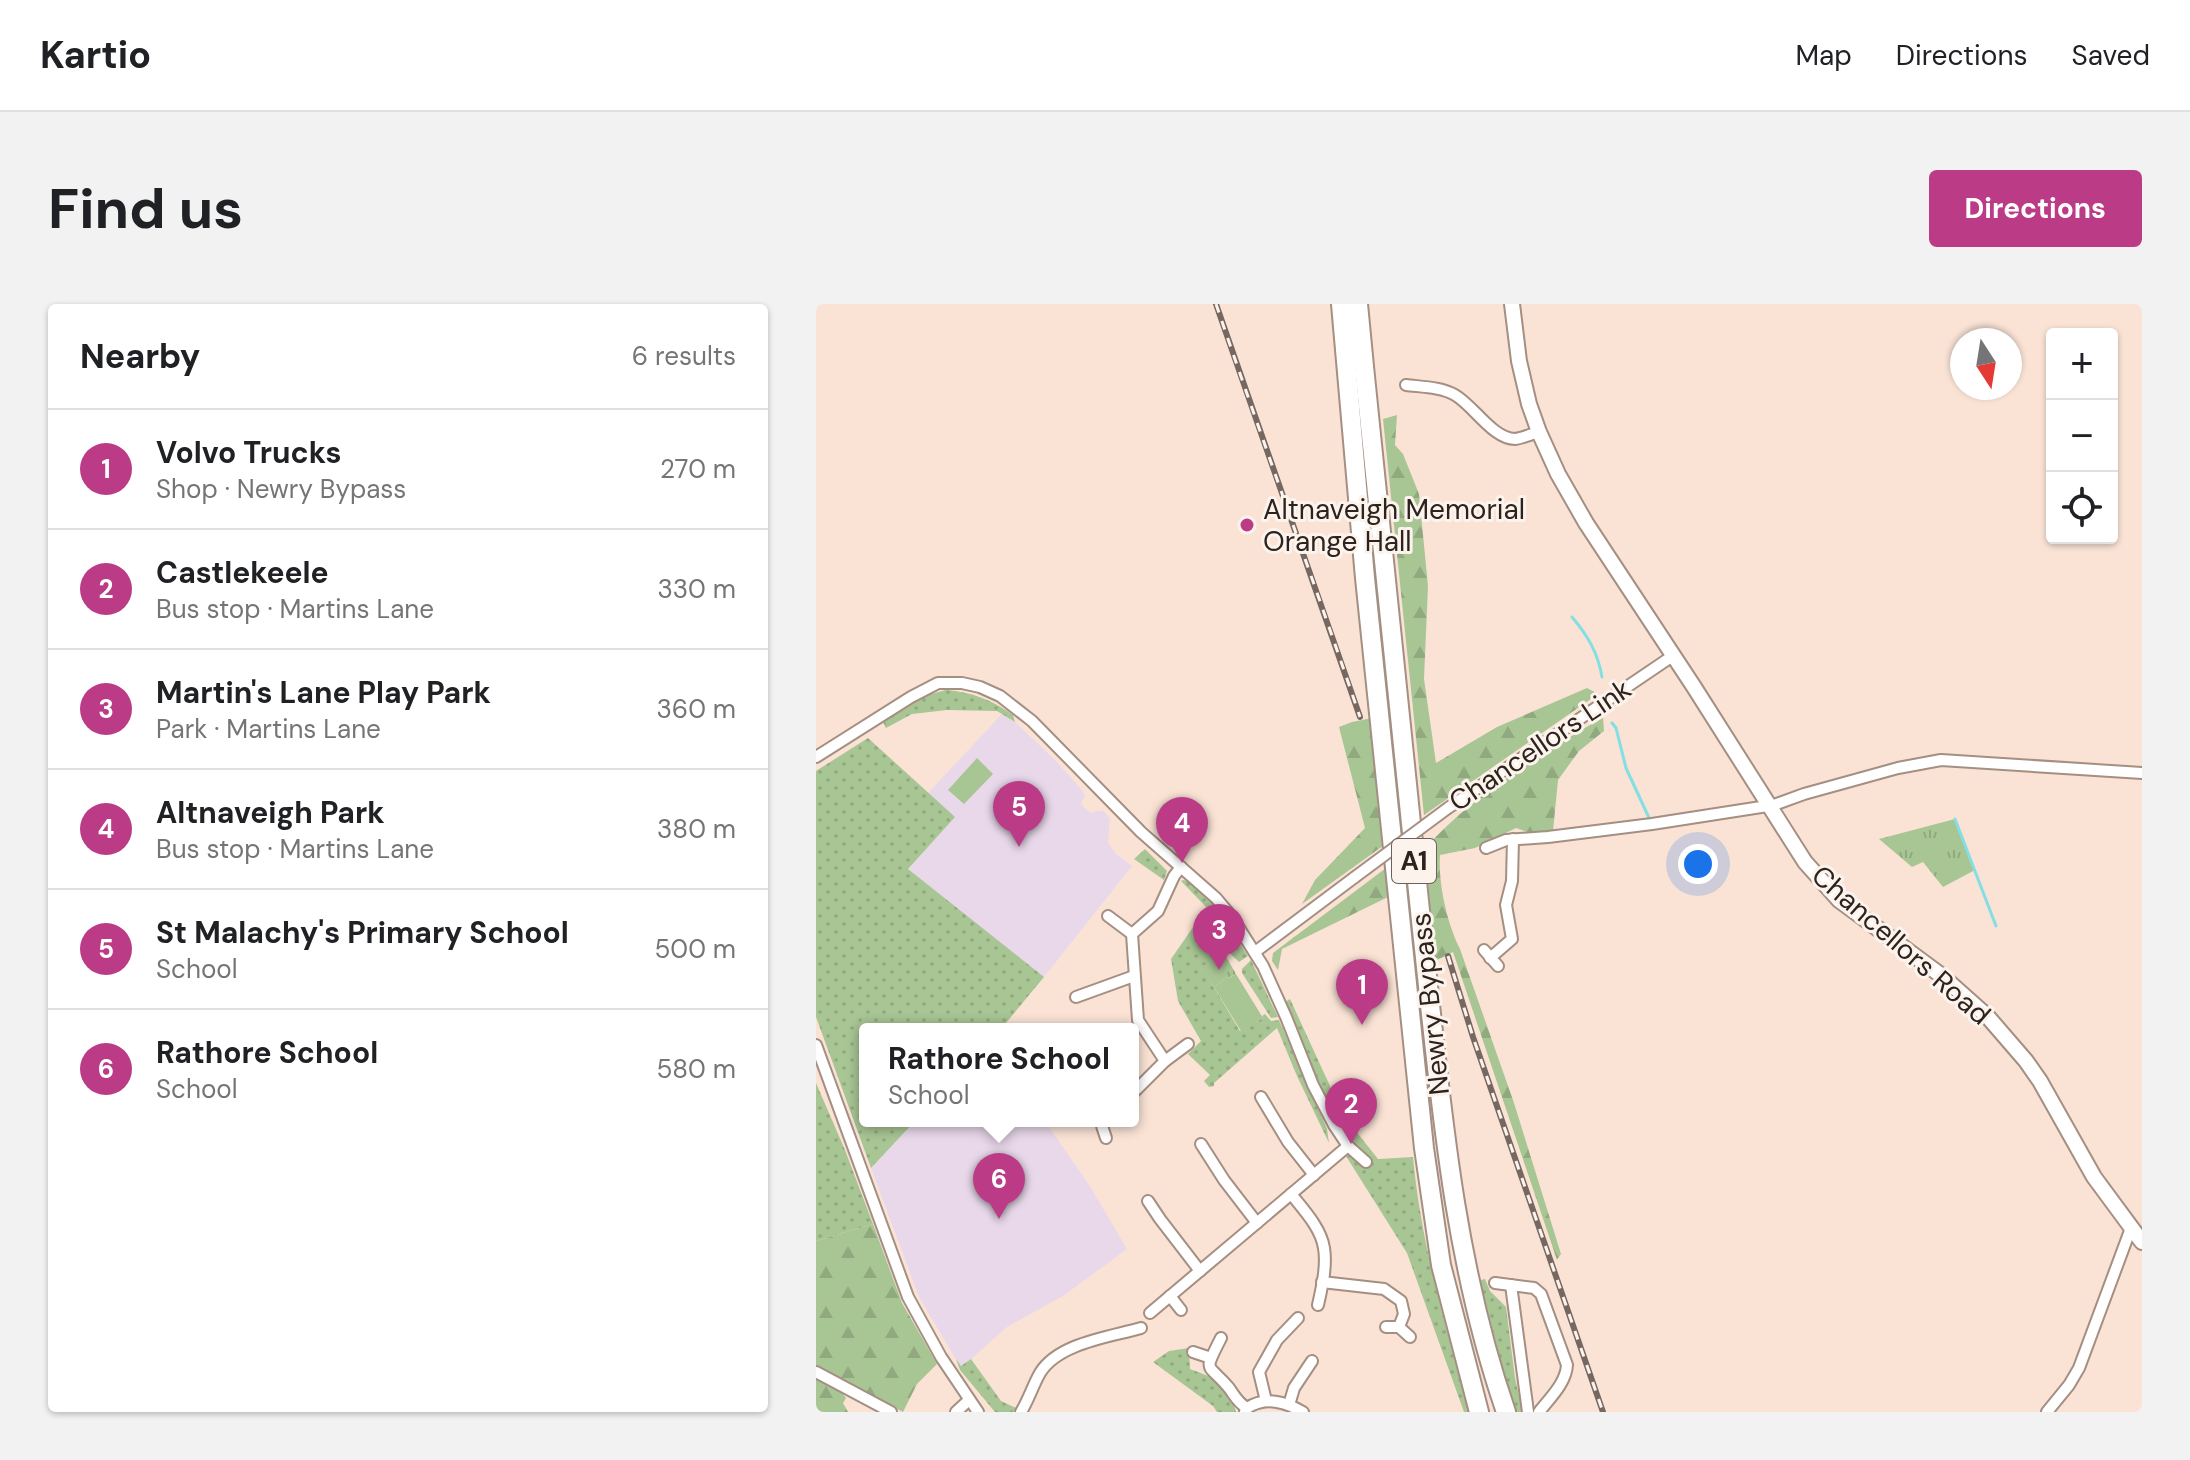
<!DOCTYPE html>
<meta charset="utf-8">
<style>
body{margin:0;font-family:"DM Sans",sans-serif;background:#f2f2f2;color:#202124}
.controls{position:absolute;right:24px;top:24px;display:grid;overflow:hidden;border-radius:8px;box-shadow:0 2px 6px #0004}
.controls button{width:72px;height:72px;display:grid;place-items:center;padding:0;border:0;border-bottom:2px solid #e0e0e0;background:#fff;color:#202124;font:40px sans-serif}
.compass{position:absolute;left:1134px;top:24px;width:72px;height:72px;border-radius:50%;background:#fff;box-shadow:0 2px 6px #0004;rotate:168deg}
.you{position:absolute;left:882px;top:560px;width:28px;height:28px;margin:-20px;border:6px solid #fff;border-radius:50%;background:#1a73e8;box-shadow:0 0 0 12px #1a73e833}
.badge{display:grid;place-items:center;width:52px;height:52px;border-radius:50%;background:#bb3b87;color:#fff;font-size:26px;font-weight:700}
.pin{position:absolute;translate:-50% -66px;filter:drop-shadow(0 2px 4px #0008)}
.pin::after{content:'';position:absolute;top:42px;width:28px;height:24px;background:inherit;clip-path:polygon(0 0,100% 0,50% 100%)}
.popup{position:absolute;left:43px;top:719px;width:280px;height:104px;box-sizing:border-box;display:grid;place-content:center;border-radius:8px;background:#fff;filter:drop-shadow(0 2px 6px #0005);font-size:26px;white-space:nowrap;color:#757577}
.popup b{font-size:30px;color:#202124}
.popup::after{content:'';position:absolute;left:50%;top:100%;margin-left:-16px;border:16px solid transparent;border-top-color:#fff}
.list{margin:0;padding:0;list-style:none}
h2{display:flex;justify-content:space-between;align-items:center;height:104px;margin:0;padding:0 32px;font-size:34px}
h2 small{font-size:26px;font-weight:400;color:#757577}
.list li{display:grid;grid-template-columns:52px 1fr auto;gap:24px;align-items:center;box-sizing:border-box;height:120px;padding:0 32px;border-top:2px solid #e0e0e0}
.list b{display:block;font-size:30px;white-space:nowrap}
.list p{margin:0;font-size:26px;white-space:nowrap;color:#757577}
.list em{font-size:26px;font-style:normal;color:#757577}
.icon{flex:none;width:44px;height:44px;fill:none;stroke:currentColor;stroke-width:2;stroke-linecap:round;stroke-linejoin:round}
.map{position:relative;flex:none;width:1326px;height:1108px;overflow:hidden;border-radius:8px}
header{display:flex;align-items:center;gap:48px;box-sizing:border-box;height:112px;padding:0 40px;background:#fff;border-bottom:2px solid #e0e0e0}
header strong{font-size:38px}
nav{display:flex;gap:44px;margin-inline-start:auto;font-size:28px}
.intro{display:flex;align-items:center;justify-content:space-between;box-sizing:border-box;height:192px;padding:0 48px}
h1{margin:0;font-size:56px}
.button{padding:20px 36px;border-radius:8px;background:#bb3b87;color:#fff;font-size:28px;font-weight:700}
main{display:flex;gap:48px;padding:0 48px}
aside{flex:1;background:#fff;border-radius:8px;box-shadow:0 2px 6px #0004}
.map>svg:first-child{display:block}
.education{fill:#e8d8ea}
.grass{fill:url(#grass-dots)}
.forest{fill:url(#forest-firs)}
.park{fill:url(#park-tufts)}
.pitch{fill:#a8c594}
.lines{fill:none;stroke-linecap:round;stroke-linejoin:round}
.stream{stroke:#83dfe3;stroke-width:3}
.street-casing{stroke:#a48f82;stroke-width:14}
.secondary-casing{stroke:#a48f82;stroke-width:18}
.highway-casing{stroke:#a48f82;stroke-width:22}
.street{stroke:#fff;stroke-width:10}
.secondary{stroke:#fff;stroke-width:14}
.highway{stroke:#fff;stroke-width:18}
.rail-casing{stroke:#766860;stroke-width:6}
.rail{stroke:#fdf3ed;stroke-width:3;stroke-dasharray:9;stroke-linecap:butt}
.street-bridge-casing{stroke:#a48f82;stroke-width:14;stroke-linecap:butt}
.street-bridge{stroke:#fff;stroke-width:10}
.poi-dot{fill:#bb3b87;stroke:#fdf3ed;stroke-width:3}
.labels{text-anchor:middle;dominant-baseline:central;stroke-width:6;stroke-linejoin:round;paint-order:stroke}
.shield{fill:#fdf3ed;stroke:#6b615c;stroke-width:2}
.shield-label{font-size:26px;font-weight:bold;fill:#2c231e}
.poi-label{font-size:28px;fill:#2c231e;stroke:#fdf3ed;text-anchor:start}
.street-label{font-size:28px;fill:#2c231e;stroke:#fdf3ed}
</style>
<header>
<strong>Kartio</strong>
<nav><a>Map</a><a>Directions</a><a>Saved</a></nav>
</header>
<div class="intro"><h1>Find us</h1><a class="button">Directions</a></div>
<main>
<aside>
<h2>Nearby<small>6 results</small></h2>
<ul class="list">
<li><span class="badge">1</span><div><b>Volvo Trucks</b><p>Shop · Newry Bypass</p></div><em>270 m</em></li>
<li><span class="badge">2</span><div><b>Castlekeele</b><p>Bus stop · Martins Lane</p></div><em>330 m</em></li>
<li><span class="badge">3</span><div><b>Martin's Lane Play Park</b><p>Park · Martins Lane</p></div><em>360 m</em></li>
<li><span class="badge">4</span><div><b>Altnaveigh Park</b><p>Bus stop · Martins Lane</p></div><em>380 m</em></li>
<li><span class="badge">5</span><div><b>St Malachy's Primary School</b><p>School</p></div><em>500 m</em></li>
<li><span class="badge">6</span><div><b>Rathore School</b><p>School</p></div><em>580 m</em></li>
</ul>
</aside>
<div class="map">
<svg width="1326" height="1108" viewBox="0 0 1326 1108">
<defs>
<pattern id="grass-dots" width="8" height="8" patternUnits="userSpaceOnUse" patternTransform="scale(2)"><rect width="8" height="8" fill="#a8c594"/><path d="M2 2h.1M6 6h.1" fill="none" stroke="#91a97f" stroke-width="1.8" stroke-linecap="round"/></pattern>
<pattern id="forest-firs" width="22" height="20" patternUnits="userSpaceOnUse" patternTransform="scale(2)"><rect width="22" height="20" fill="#a8c594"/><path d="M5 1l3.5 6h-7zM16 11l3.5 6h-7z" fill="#91a97f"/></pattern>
<pattern id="park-tufts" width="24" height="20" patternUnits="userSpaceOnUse" patternTransform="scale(2)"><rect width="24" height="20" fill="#a8c594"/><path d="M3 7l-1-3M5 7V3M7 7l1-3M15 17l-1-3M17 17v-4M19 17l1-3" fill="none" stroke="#91a97f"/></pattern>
</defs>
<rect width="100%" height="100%" fill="#fae3d5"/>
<!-- education -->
<g class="education">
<polygon points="186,410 199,418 237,454 261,480 269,491 265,500 274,509 281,507 288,507 294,515 292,538 299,549 316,562 228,673 92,565 138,514 112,489"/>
<polygon points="99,817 229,817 275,884 311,945 247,992 191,1023 145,1064 103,993 55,864"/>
</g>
<!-- grass -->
<g class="grass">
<path d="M 130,386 C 156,388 176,396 197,411 L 199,418 L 181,407 L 131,406 L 96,410 L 70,424 L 67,418 L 111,391 Z"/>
<polygon points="52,434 139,513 92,565 228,673 185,725 49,725 49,817 99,817 55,864 0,713 0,467"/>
<polygon points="329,545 351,567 348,576 318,555"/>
<polygon points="367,576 376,578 402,604 391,604 365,577"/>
<path d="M 389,606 L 392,610 C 391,627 402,635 408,649 L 386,663 L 424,727 L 447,714 L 446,712 L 449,710 L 455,717 L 463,716 L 511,825 L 513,839 L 481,772 L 461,724 L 398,779 L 398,782 L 393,783 L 388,777 L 394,771 L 372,750 L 385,737 L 362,697 L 355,655 Z"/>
<path d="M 396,608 L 403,609 L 432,652 L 423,658 C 409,645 394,631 396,608 Z"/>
<polygon points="435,656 459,707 462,713 455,714 426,669 426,665"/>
<polygon points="474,695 526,808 518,807 512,800 469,698"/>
<polygon points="0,779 29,846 57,920 0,937"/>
<path d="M 535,821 L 562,855 L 597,853 C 605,940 630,1024 653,1108 L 648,1108 L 591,949 L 530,852 L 536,852 L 549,861 L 555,858 C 545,847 531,837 535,821 Z"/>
<polygon points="669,975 674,987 690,1003 699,1074 707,1108 699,1108 694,1093 665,981 665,976"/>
<path d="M 373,1044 L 374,1065 C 399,1074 414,1080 420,1108 L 401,1108 L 397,1102 L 337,1058 L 353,1047 Z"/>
<polygon points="140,1055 145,1062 155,1055 185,1097 200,1104 197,1108 179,1108 144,1066"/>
</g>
<!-- forest -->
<g class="forest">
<polygon points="581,111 579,141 587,150 603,190 612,282 608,375 620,459 681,423 771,384 782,390 608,511 567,115"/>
<path d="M 787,413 L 788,427 L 763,447 L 742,476 L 737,527 L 717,530 L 700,524 L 659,544 L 624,551 C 622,579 631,619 644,645 L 698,799 L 745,950 L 741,956 L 637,648 L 619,657 L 609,545 C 653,493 728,449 787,413 Z"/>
<polygon points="556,414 571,539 486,600 499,576 549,524 523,423 536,418"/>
<polygon points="570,564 572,593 466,645 462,666 456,657 457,649"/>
<polygon points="57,920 86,999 121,1060 101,1080 87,1108 0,1064 0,937"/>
<polygon points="0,1074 23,1085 30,1094 27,1099 32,1108 0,1108"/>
</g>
<!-- park -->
<g class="park">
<polygon points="1139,515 1159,566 1127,583 1107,558 1096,563 1063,535"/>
<polygon points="408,649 420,670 412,674 411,673 398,683 385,663"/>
</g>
<!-- pitch -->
<g class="pitch">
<polygon points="161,454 177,470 148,500 132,486"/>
<polygon points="420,670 447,714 425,727 398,683 411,673 413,674"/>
</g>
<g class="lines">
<!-- stream -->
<g class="stream">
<path d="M 756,313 C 772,332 782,349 786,373"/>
<polyline points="796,419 800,424 810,464 834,516"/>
<polyline points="1139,515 1180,622"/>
</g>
<!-- street casing -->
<g class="street-casing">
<g id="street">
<path d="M 590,81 C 606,83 625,83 639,91 C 658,102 677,135 699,135 C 707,134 715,130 723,128"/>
<polyline points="0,453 95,393 122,379 146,379 164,383 184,392 216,417 325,528 400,594 416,613 447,662 470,713 497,781 518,821 532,842 550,858"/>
<polyline points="632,504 858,351"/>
<polyline points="670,544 690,536 732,533 836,520 958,501 988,490 1082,464 1125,456 1326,469"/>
<polyline points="292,612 316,630"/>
<polyline points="668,646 682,662"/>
<polyline points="439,648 539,573"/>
<polyline points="674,654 696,635 690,601 696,577 697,535"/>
<polyline points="260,693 318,672"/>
<polyline points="0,741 92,993 125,1053 162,1108"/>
<polyline points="349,757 372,740"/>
<polyline points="317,789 349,757 322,716 316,630 342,607 358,572 365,563"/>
<polyline points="445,793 472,838 498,871"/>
<polyline points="286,822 290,834"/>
<polyline points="385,840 408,876 441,919"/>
<path d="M 475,890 C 487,905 505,924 508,944 C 511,962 506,983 502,1001"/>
<polyline points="332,897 344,915 384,967"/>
<polyline points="506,978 568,985 585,997 588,1010 583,1023"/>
<path d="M 679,979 L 718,984 L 725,990 L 751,1061 C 750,1079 734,1094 723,1108"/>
<polyline points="695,981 712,1108"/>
<polyline points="354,992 365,1006"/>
<polyline points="334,1009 532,842"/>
<polyline points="570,1023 583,1023 594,1033"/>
<path d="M 405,1034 C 386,1071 392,1058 413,1084 C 419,1092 421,1098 431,1104"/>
<polyline points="377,1048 395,1054"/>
<polyline points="0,1068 75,1108"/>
<polyline points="450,1097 443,1068 461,1036 482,1014"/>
<polyline points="473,1101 478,1084 496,1057"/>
<polyline points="140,1108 153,1096"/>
<path d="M 205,1108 C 213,1095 217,1081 224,1069 C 242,1039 294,1033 325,1024"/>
<path d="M 429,1108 L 431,1104 C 450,1092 469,1098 487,1108"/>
<polyline points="1231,1108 1253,1081 1263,1064 1315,924"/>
</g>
</g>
<!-- secondary casing -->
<g class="secondary-casing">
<polyline id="secondary" points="696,0 703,57 713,100 723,128 742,170 770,219 878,383 989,558 1023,596 1126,672 1172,713 1210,757 1224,777 1278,873 1326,938"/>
</g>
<!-- highway casing -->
<g class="highway-casing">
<g id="highway">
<polyline points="525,0 549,274 608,844 625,961 663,1108"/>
<path d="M 542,0 C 562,209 583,418 606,626 C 624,789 636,952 690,1108"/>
</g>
</g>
<!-- street -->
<use href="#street" class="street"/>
<!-- secondary -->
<use href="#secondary" class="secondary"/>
<!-- highway -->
<use href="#highway" class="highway"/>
<!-- rail casing -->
<g class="rail-casing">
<g id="rail">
<path d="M 400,0 C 447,138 497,275 544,413"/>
<polyline points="632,652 657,733 787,1108"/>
</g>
</g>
<!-- rail -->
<use href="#rail" class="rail"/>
<!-- street-bridge casing -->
<g class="street-bridge-casing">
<polyline id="street-bridge" points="539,573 632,504"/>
</g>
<!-- street-bridge -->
<use href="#street-bridge" class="street-bridge"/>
</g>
<!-- markers -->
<circle class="poi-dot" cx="431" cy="221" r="8"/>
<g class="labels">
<!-- shield labels -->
<rect class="shield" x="576" y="535" width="44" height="44" rx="6"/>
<g class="shield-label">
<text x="598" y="557">A1</text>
</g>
<!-- poi labels -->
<g class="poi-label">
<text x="447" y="205">Altnaveigh Memorial<tspan x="447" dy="32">Orange Hall</tspan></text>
</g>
<!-- street labels -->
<g class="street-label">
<text transform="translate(724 441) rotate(-34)">Chancellors Link</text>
<text transform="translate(1085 641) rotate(41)">Chancellors Road</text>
<text transform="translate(614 700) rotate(-96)">Newry Bypass</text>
</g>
</g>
</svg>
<div class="controls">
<button>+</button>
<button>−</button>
<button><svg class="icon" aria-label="locate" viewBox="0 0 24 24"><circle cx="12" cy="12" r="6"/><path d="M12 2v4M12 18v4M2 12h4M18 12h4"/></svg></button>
</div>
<svg class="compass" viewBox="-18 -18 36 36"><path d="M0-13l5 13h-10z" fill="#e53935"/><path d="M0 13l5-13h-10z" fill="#757577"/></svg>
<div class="you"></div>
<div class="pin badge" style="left:546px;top:721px">1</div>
<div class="pin badge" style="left:535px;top:840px">2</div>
<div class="pin badge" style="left:403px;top:666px">3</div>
<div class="pin badge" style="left:366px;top:559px">4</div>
<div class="pin badge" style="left:203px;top:543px">5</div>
<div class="pin badge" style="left:183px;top:915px">6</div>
<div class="popup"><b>Rathore School</b>School</div>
</div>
</main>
